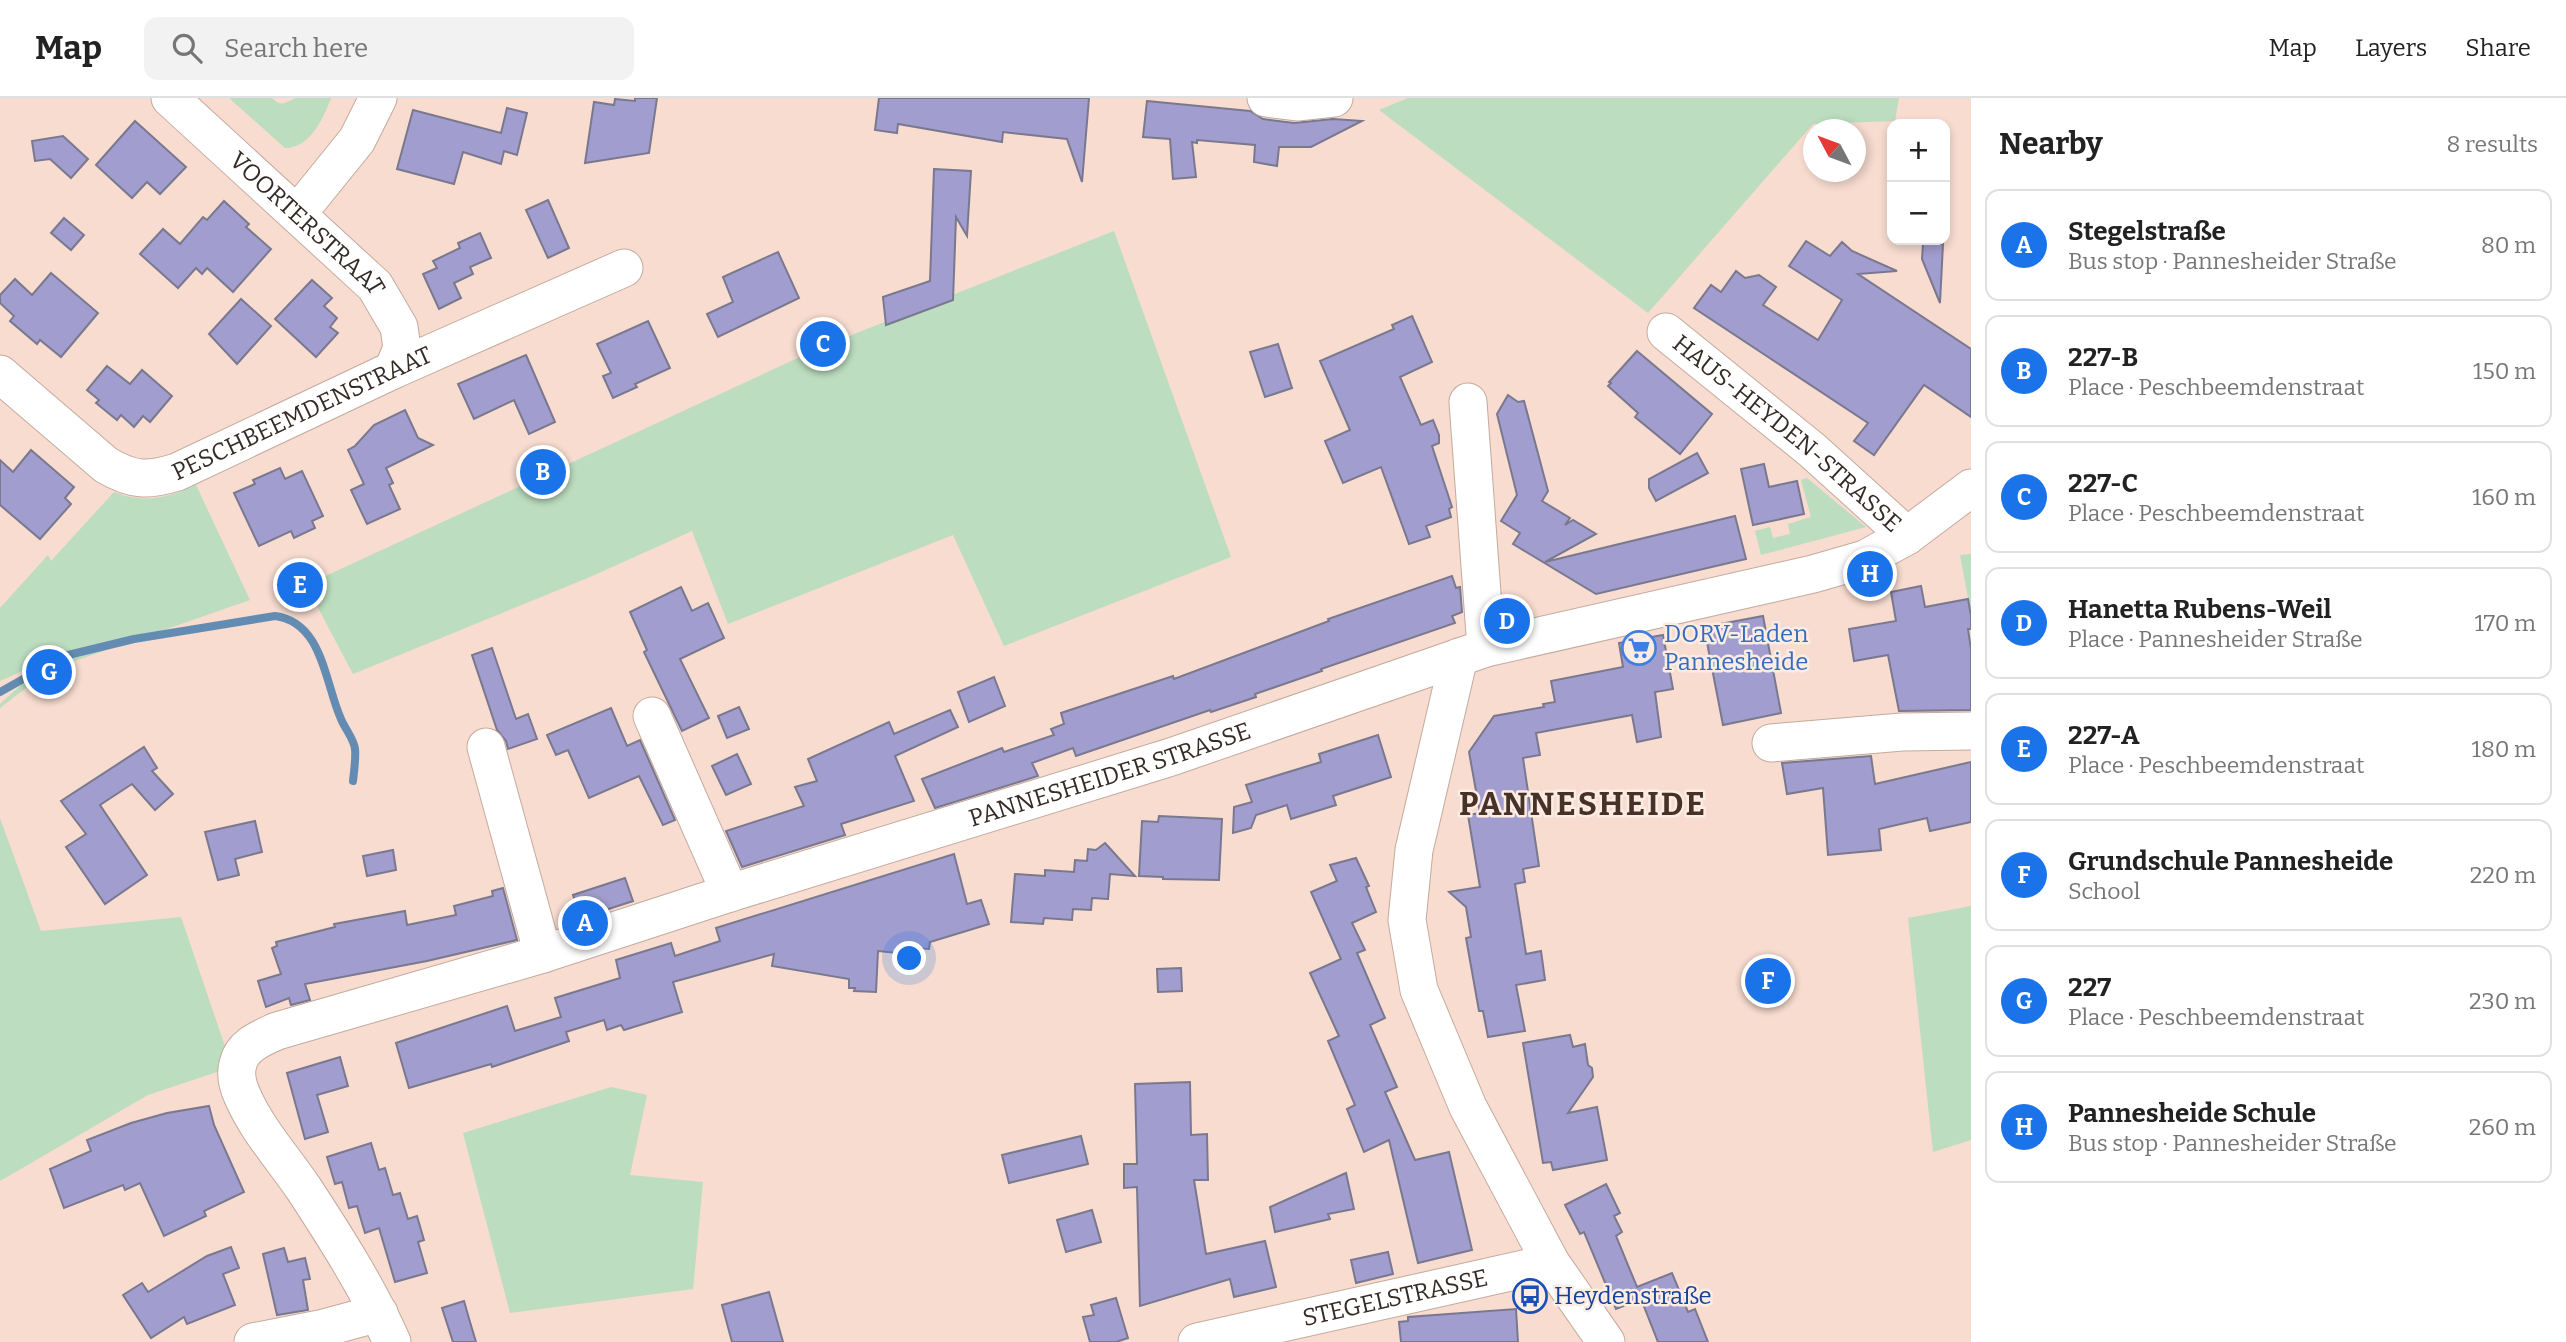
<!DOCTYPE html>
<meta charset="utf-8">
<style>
body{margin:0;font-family:Bitter,serif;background:#f2f2f2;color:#222}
.controls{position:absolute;right:21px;top:21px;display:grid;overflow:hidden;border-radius:14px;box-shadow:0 4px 10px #0003}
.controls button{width:63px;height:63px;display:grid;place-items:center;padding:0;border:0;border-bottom:2px solid #e0e0e0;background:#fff;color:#222;font:35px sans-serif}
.compass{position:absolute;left:1803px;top:21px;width:63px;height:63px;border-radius:50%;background:#fff;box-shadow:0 4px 10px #0003;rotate:311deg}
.you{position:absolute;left:910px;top:861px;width:24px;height:24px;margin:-18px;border:5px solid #fff;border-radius:50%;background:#1a73e8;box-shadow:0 0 0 10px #1a73e833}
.badge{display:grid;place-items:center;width:46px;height:46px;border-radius:50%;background:#1a73e8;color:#fff;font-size:23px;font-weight:700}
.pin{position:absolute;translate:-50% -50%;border:4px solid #fff;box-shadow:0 2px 7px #0006}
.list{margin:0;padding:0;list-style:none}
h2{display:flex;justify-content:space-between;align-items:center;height:91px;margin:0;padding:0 28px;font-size:30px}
h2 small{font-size:23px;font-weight:400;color:#767676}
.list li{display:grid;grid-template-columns:46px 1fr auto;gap:21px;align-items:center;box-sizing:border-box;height:112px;margin:0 14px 14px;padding:0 14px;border:2px solid #e0e0e0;border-radius:14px}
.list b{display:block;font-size:26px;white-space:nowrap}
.list p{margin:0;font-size:23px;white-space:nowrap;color:#767676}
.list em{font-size:23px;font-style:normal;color:#767676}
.icon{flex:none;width:38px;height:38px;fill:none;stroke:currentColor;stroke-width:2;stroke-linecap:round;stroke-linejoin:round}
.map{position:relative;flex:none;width:1971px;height:1244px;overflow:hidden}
header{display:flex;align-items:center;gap:42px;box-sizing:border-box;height:98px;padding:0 35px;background:#fff;border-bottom:2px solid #e0e0e0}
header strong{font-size:33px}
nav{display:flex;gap:38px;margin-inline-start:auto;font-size:24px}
.search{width:490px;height:63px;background:#f2f2f2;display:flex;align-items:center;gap:18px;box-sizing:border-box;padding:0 24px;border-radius:14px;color:#767676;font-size:26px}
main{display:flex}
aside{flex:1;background:#fff}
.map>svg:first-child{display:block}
.green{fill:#bcddbf}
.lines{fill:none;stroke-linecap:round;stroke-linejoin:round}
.stream{stroke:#648cb2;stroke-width:8}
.building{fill:#a29dcf;stroke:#7a788f;stroke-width:2}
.minor-casing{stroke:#c4aa9e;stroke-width:39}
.minor{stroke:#fff;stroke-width:37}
.labels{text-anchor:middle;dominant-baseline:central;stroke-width:5;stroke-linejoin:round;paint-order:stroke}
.street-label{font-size:24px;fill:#352b26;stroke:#fcece4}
.shop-label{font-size:24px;fill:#366cbe;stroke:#fcece4;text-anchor:start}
.transit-label{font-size:24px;fill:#164399;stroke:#fcece4;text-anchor:start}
.district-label{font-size:32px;font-weight:bold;letter-spacing:2px;fill:#473228;stroke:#fcece4}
</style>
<header>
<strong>Map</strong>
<div class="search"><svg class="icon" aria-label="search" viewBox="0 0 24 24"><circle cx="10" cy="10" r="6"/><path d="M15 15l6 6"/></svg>Search here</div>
<nav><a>Map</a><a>Layers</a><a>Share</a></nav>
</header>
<main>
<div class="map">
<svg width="1971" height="1244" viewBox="0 0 1971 1244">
<rect width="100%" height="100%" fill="#f7dccf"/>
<!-- green -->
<g class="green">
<path d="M 229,0 L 272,0 C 282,10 285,4 296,0 C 306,0 321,0 331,0 C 323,21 310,50 285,50 Z"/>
<polygon points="1408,0 1899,0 1895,23 1813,26 1648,215 1379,12"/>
<polygon points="1114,133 1231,459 1004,548 953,437 728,526 692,433 590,479 353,576 306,487 824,248"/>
<polygon points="1807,380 1866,429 1761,457 1755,433 1770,429 1773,440 1790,436 1788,426 1811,419 1801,382"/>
<path d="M 196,387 L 250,502 L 49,572 L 0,610 L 0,606 L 21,587 L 59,565 L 66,557 L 62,555 L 0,583 L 0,510 L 48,457 L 51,463 L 114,394 C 144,406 168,400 196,387 Z"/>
<polygon points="1971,456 1971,516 1960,457"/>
<polygon points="0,720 41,833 181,819 232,969 148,997 0,1083"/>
<polygon points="1971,808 1971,1042 1933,1054 1908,820"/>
<polygon points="611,989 647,997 630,1077 703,1084 693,1191 510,1215 463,1035"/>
</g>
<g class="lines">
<!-- stream -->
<path class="stream" d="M 0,594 L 64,558 L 134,541 L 275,518 C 323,524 325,586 341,621 C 345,631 354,641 355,651 C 356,661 354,673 353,683"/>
</g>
<!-- building -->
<g class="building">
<polygon points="635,0 657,0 649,55 585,65 594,4 614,7 615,1 635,3"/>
<polygon points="879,0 1089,0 1082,84 1067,41 1003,34 1002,44 898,26 897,35 875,32"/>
<polygon points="1147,3 1250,13 1263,21 1294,25 1333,21 1362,23 1311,49 1279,49 1277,68 1254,64 1255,47 1197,42 1197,45 1192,44 1196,79 1173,81 1170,41 1143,39"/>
<polygon points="507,10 527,15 517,57 504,53 501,66 463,54 454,86 397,71 413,12 501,35"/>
<polygon points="135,23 186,69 160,96 147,84 132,100 96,67"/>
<polygon points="63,38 88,61 71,80 50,61 35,63 32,43"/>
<polygon points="934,71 971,73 967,138 956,119 953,202 886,227 883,199 930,183"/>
<polygon points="548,102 569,150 548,160 526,112"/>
<polygon points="224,103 249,126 246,129 271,151 233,194 207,170 202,176 196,170 178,190 140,156 163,131 180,146 203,119 207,122"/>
<polygon points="64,120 84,137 71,152 51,135"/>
<polygon points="480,135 491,160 470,169 473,176 454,185 461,200 439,211 423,176 437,170 433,163 460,150 458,145"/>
<polygon points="1806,143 1830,158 1842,144 1852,153 1897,173 1858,176 1971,251 1971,319 1924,287 1874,357 1854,343 1868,325 1694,210 1711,187 1721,194 1736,173 1745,180 1759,177 1776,189 1763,207 1818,242 1842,202 1789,168"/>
<polygon points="1923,146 1943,146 1940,205 1922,161"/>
<polygon points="778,154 799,200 718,239 707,216 733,204 723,179"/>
<polygon points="51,175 98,215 61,259 40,242 37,246 10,223 14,218 0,205 0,197 15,181 32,197"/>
<polygon points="312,182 332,200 324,208 337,220 330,229 338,235 316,259 275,221"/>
<polygon points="241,201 271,228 237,266 209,236"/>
<polygon points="1412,218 1432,264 1400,279 1421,327 1433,322 1439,337 1439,345 1432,348 1452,409 1449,411 1451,419 1426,428 1430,439 1409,446 1381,369 1343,385 1325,343 1350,332 1320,263 1394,231 1392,227"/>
<polygon points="648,223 670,270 635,286 637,289 613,300 603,278 611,275 597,246"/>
<polygon points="1278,246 1292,290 1265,299 1250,254"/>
<polygon points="1637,253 1712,316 1680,356 1635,319 1638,315 1608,288 1611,285 1609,284"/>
<polygon points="526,257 555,324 529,336 514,302 474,321 458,286"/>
<polygon points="107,268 130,286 142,272 172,298 150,324 143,318 134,329 121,317 117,322 96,305 99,302 87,292"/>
<polygon points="1508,297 1518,304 1524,303 1548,393 1542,403 1570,420 1565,427 1573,422 1596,436 1545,464 1735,418 1746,461 1596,496 1513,446 1520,435 1501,423 1517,397 1497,316"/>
<polygon points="405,312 418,340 433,347 386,370 393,385 389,387 400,411 367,426 351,392 364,386 348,352 355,348 374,327"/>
<polygon points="31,352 74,389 65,400 71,406 40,441 0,407 0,362 13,374"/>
<polygon points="1697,355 1708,375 1656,403 1649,390 1649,381"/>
<polygon points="1764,366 1769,389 1797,383 1804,416 1753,427 1741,371"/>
<polygon points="280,370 285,381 302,373 323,418 312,423 315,430 294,440 291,433 259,448 234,395 255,386 253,382"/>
<polygon points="1452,478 1456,490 1460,489 1462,514 1452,518 1455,525 1321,571 1322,573 1255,596 1256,599 1211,614 1210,612 1076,658 1073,650 1032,665 1038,678 935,710 922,681 1002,650 1004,654 1054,637 1051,631 1064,626 1061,615 1173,578 1174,581 1329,523 1328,521"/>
<polygon points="1921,488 1925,509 1968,501 1971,518 1971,531 1968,531 1971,551 1971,612 1899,613 1888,557 1854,563 1849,531 1896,523 1891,494"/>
<polygon points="681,489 692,513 708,505 724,540 680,561 709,620 682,633 644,554 647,552 630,514"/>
<polygon points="1763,518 1781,615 1723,627 1704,529"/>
<polygon points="1663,537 1673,591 1655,594 1661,639 1637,644 1632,617 1536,635 1540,657 1523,660 1539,768 1523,771 1525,784 1515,786 1526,856 1541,853 1545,882 1516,887 1525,933 1488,939 1483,913 1479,913 1466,840 1471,839 1466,809 1449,794 1480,789 1468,717 1480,715 1469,654 1494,618 1544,609 1543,606 1555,604 1551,583 1623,569 1619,545"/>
<polygon points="492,550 516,621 528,616 537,641 508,651 506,643 497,632 472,557"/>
<polygon points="994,579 1005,608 969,624 958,594"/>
<polygon points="739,609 749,631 727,640 718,618"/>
<polygon points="611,610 627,648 640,642 675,722 663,727 639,678 589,700 568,652 556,657 547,637"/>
<polygon points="950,612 958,629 895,658 914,703 841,726 845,737 742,769 726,733 804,708 795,689 817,683 808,661 889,624 894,636"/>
<polygon points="1378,637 1391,679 1333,698 1336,707 1291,721 1287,707 1256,717 1251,730 1233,735 1234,709 1252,704 1246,687 1321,664 1319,656"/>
<polygon points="144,649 157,670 152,673 173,696 155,712 132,686 100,707 147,777 105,806 66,749 86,736 61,703"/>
<polygon points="737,656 751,686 726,697 712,668"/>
<polygon points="1871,658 1875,686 1971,664 1971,724 1930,733 1927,720 1879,731 1881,752 1828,757 1823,690 1787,696 1782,665"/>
<polygon points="1159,718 1222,721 1219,782 1163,781 1163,779 1139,778 1142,723 1158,724"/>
<polygon points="255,723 262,754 235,761 239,777 218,782 205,734"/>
<polygon points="1105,745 1135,778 1110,776 1108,801 1092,800 1091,812 1073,811 1072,822 1044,820 1043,826 1011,824 1015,776 1045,778 1045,772 1074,774 1075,762 1087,763 1088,751 1096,752"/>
<polygon points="393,752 396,772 367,778 363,758"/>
<polygon points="954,756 967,806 981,802 989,826 930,844 929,851 917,850 917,857 878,853 876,894 854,893 855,890 849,890 849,881 772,868 774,856 673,884 682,914 624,932 621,927 607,932 604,922 566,934 569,943 492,969 491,966 409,990 396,945 507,908 515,933 561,919 555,900 620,880 616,862 671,845 675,858 720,843 716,830"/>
<polygon points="1356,760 1369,788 1366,789 1376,814 1352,825 1365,852 1357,855 1385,920 1370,927 1397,989 1385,994 1415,1062 1449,1054 1472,1152 1418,1165 1389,1042 1364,1054 1347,1011 1355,1007 1328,943 1339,938 1310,875 1341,861 1311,794 1337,783 1330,767"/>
<polygon points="625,780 633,803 581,820 573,797"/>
<polygon points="503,790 517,842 427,863 305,886 310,902 291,907 289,900 266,909 258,883 281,876 272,850 277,848 276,844 335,829 334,826 405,813 407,827 456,817 454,808 493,798 492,793"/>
<polygon points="1181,870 1182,893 1158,894 1157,871"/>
<polygon points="1570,937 1573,949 1585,946 1588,967 1592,970 1593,979 1568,1015 1597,1009 1607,1062 1553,1072 1551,1064 1543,1065 1523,945"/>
<polygon points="340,959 348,988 317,997 328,1034 305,1041 287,975"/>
<polygon points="1190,984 1191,1037 1207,1036 1208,1082 1194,1082 1206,1156 1265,1143 1276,1189 1234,1199 1230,1181 1140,1208 1137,1089 1124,1090 1124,1066 1137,1066 1135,986"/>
<polygon points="209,1008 214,1027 244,1094 204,1113 206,1118 164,1138 140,1085 125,1092 123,1087 64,1110 50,1071 91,1053 87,1042 131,1025 167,1015"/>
<polygon points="1081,1038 1088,1066 1009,1085 1002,1057"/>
<polygon points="371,1045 379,1072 385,1070 393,1097 400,1095 408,1121 417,1118 424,1142 418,1144 427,1175 395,1184 379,1130 365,1135 357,1108 349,1110 342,1084 335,1086 327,1059"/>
<polygon points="1346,1075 1354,1111 1328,1116 1330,1121 1275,1134 1270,1109"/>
<polygon points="1606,1086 1620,1115 1614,1118 1622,1134 1616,1138 1637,1189 1672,1175 1688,1214 1695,1211 1708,1244 1658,1244 1641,1201 1616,1211 1584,1134 1580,1136 1565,1107"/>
<polygon points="1092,1112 1101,1144 1066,1154 1057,1122"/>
<polygon points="231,1149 239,1170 223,1176 235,1207 187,1226 184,1219 151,1240 123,1197 142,1185 148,1194 207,1158"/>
<polygon points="284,1150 288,1164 305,1160 310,1181 303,1182 308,1212 277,1217 263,1156"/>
<polygon points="1388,1154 1393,1176 1356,1185 1351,1162"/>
<polygon points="769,1194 783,1244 732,1244 722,1207"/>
<polygon points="1116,1200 1128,1240 1116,1244 1090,1244 1083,1219 1094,1217 1091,1207"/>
<polygon points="464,1203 470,1224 476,1244 453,1244 442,1210"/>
<polygon points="1516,1211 1518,1244 1401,1244 1399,1224 1408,1223 1408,1219"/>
</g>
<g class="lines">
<!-- minor casing -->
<g class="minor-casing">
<g id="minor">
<path id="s1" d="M 170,0 L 375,188 L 399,229 L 402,250 L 393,272"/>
<polyline points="1266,0 1297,4 1334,0"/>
<polyline points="298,115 357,42 378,0"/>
<path id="s2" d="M 1666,234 L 1812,352 L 1907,438"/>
<path id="s3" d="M 0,276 L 106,367 C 133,383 148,383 177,374 L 393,272 L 624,170"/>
<polyline points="1468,304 1486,550"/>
<polyline points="1459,559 1414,752 1407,822 1419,892 1468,1009 1551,1165 1606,1244"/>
<polyline points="652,618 730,795"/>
<polyline points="1771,645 1902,634 1971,633"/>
<polyline points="486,649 543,856"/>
<polyline points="253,1244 320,1231 379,1215"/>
<path id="s4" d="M 392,1244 C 368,1190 336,1140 304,1091 C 283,1060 257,1032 242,997 C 238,988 235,976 238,966 C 242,947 262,940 277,933 L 543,856 L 730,795 L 1171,659 L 1486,550 L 1813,476 L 1865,461 L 1907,438 L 1971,390"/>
<path id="s5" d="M 1197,1244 L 1551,1165"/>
</g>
</g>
<!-- minor -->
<use href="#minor" class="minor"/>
</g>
<!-- icons -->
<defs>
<g id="supermarket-ring" transform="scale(1.75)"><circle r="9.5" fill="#fcece4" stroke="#3f7fe0" stroke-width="1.5"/><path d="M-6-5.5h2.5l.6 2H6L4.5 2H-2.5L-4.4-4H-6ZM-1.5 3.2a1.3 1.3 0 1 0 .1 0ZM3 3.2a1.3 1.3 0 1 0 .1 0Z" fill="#3f7fe0"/></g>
<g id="bus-ring" transform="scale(1.75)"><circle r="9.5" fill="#fcece4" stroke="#1a4fb4" stroke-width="1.5"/><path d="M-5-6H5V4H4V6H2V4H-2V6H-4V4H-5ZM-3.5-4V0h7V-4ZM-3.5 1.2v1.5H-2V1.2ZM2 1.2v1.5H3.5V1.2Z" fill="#1a4fb4"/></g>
</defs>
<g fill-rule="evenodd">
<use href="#supermarket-ring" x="1639" y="550"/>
<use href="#bus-ring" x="1530" y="1198"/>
</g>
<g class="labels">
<!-- street labels -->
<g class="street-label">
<text stroke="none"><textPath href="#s1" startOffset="186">VOORTERSTRAAT</textPath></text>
<text stroke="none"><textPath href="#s3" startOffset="352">PESCHBEEMDENSTRAAT</textPath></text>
<text stroke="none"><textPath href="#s2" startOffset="158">HAUS-HEYDEN-STRASSE</textPath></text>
<text stroke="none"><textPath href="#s4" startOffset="1246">PANNESHEIDER STRASSE</textPath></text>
<text stroke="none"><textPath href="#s5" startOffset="203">STEGELSTRASSE</textPath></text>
</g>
<!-- shop labels -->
<g class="shop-label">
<text x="1664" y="536">DORV-Laden<tspan x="1664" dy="28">Pannesheide</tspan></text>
</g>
<!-- transit labels -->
<g class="transit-label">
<text x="1554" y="1198">Heydenstraße</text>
</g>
<!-- district labels -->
<g class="district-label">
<text x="1583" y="706">PANNESHEIDE</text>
</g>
</g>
</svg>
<div class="controls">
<button>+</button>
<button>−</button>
</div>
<svg class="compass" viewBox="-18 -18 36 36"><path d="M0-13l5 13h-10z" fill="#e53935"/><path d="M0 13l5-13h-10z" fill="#767676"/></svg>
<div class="you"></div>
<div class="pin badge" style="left:585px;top:825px">A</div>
<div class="pin badge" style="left:543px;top:374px">B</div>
<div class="pin badge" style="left:823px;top:246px">C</div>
<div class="pin badge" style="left:1507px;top:523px">D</div>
<div class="pin badge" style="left:300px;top:487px">E</div>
<div class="pin badge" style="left:1768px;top:883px">F</div>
<div class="pin badge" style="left:49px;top:574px">G</div>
<div class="pin badge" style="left:1870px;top:476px">H</div>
</div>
<aside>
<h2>Nearby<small>8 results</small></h2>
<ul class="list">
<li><span class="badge">A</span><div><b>Stegelstraße</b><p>Bus stop · Pannesheider Straße</p></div><em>80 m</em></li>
<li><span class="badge">B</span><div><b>227-B</b><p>Place · Peschbeemdenstraat</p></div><em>150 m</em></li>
<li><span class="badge">C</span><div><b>227-C</b><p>Place · Peschbeemdenstraat</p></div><em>160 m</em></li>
<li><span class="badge">D</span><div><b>Hanetta Rubens-Weil</b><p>Place · Pannesheider Straße</p></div><em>170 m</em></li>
<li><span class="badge">E</span><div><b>227-A</b><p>Place · Peschbeemdenstraat</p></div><em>180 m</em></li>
<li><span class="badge">F</span><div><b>Grundschule Pannesheide</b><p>School</p></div><em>220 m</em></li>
<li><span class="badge">G</span><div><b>227</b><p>Place · Peschbeemdenstraat</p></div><em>230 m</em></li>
<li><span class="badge">H</span><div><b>Pannesheide Schule</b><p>Bus stop · Pannesheider Straße</p></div><em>260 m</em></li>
</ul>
</aside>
</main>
